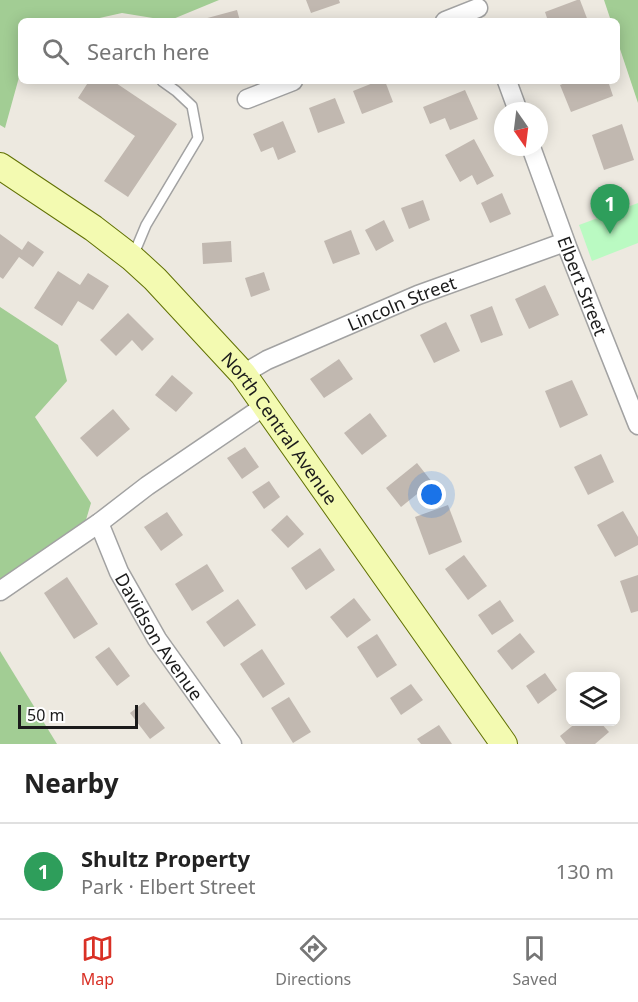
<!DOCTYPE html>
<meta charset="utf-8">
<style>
body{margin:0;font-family:"Noto Sans",sans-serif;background:#f2f2f2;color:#222}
.controls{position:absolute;right:18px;bottom:18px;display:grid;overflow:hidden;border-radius:9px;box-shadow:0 3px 15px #0003}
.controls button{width:54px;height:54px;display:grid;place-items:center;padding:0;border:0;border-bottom:2px solid #e0e0e0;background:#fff;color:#222;font:30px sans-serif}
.compass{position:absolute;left:494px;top:102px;width:54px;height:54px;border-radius:50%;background:#fff;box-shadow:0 3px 15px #0003;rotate:166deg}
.scale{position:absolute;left:18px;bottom:15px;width:120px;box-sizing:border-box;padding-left:6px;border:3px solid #1b1b1b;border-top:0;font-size:16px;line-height:21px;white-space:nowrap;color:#1b1b1b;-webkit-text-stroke:4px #fff;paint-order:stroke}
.you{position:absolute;left:432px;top:495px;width:21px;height:21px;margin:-15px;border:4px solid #fff;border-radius:50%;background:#1a73e8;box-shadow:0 0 0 9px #1a73e833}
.badge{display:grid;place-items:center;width:39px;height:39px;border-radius:50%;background:#d93025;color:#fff;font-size:20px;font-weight:700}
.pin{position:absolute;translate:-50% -50px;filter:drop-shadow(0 2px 3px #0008)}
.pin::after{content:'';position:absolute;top:32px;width:21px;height:18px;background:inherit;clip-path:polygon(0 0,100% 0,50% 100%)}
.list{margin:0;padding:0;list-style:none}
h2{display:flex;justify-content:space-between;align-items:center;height:78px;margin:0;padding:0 24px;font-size:26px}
h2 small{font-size:20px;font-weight:400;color:#767676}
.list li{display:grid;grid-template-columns:39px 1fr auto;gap:18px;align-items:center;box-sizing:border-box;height:96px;padding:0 24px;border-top:2px solid #e0e0e0}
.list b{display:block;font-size:22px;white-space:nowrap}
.list p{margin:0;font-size:20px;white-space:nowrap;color:#767676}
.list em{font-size:20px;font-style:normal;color:#767676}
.icon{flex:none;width:33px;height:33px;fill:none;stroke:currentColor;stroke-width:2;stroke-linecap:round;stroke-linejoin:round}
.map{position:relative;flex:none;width:638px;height:744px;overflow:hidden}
.search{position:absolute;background:#fff;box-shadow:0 3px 15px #0003;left:18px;right:18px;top:18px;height:66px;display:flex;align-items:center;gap:15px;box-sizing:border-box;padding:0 21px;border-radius:9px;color:#767676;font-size:22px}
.sheet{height:174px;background:#fff}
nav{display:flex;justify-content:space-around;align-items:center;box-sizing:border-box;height:84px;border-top:2px solid #e0e0e0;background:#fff;font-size:16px;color:#767676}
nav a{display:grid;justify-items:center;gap:3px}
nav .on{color:#d93025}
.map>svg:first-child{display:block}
.forest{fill:#a2cd94}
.park{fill:#bafac2}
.building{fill:#c1b8b0}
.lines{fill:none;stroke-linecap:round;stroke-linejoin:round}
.lane-casing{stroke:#a2a2a2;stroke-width:12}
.street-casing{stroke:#a2a2a2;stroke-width:21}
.secondary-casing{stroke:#617103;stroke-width:28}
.lane{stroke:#fff;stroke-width:9}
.street{stroke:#fff;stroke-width:18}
.secondary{stroke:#f3fab1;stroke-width:26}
.labels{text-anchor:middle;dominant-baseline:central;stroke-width:5;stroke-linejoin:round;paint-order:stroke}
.street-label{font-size:18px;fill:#1b1b1b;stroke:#fff}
</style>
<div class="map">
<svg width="638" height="744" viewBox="0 0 638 744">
<rect width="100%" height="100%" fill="#ede9e0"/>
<!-- forest -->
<g class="forest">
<polygon points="0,0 219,0 173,19 159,19 122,13 86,21 21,21 21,70 5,128 0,125"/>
<polygon points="604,0 638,0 638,103 617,40 617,21 611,21"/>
<polygon points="0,307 58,345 67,381 35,417 91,503 80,540 0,597"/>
<polygon points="0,651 57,744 0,744"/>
</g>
<!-- park -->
<polygon class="park" points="638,203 638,243 592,261 579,225"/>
<!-- building -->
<g class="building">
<polygon points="306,0 339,0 340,3 311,13"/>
<polygon points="577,0 580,0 588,21 548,21 545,12"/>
<polygon points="237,10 240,21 200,21 200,20"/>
<polygon points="89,81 113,81 177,124 128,197 104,181 135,136 78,98"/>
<polygon points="378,81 385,81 393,102 362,114 353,91"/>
<polygon points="570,81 608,81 613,96 571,112 560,85"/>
<polygon points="465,90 478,119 450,130 445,118 430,124 423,107"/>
<polygon points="335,98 345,123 318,133 309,108"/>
<polygon points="283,121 296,152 278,160 273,147 261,152 253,134"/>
<polygon points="622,124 634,160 604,170 592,135"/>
<polygon points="474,139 494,176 477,185 472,175 460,182 445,155"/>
<polygon points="502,193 511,214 490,223 481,203"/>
<polygon points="423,200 430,220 409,229 401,208"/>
<polygon points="384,220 394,241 376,251 365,230"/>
<polygon points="351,230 360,254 333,264 324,241"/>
<polygon points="0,234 22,250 28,241 44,252 33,267 19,257 3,279 0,277"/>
<polygon points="231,241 232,262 203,264 202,243"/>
<polygon points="58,271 80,285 88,273 109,286 93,310 78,301 62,326 34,308"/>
<polygon points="264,272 270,290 251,297 245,278"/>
<polygon points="545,285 559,315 529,329 515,299"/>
<polygon points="492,306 503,335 481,343 470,315"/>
<polygon points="128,313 154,339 142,351 132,340 116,356 100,340"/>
<polygon points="446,322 460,351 434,363 420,335"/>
<polygon points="339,359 353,379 324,398 310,379"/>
<polygon points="172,375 193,393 176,412 155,395"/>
<polygon points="572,380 588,415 560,428 545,391"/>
<polygon points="113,409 130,429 97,457 80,438"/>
<polygon points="370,413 387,436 362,455 344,433"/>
<polygon points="245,447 259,467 242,479 227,458"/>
<polygon points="601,454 614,482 588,495 574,467"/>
<polygon points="417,463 432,482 401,507 386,488"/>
<polygon points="269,481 280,497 264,509 252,492"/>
<polygon points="448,505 462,542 429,555 415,517"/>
<polygon points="623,511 638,537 638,545 615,557 597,525"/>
<polygon points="167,512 183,535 161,551 144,527"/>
<polygon points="287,515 304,534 288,548 271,530"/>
<polygon points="320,548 335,570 306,590 291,568"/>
<polygon points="464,555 487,586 468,600 445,569"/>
<polygon points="207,564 224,591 192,611 175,584"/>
<polygon points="638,575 638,611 631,613 620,581"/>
<polygon points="67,577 98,624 74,639 44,593"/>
<polygon points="354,598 371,620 347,638 330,617"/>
<polygon points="238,599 256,625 224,647 206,622"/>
<polygon points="500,600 514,621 492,635 478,615"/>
<polygon points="520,633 535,652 512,670 497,651"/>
<polygon points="377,634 397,665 377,678 357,647"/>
<polygon points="109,647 130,676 117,686 95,657"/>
<polygon points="262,649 285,684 263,698 240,664"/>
<polygon points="545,673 557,690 538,704 526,686"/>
<polygon points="411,684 423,700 401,715 390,698"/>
<polygon points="289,697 311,732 293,743 271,708"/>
<polygon points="144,702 165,728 150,739 130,713"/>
<polygon points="577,722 600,722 609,732 595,744 566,744 560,736"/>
<polygon points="439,725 452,744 421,744 417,739"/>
</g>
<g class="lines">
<!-- lane casing -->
<g class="lane-casing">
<polyline id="lane" points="133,256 146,225 198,138 192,106 176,91 162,81"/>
</g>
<!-- street casing -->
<g class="street-casing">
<g id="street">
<polyline points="445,21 478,8"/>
<polyline points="507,81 518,111"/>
<polyline points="247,99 293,81"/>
<path id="s1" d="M 531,147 L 568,249 L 638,425"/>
<path id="s2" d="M 243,374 L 267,360 L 418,295 L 565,242"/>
<path id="s3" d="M 99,523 L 119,572 L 157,639 L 232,744"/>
<polyline points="0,591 99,523 147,486 266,405"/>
</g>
</g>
<!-- secondary casing -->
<g class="secondary-casing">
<g id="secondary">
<path id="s4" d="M 0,166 L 93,228 L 132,258 L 155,279 L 243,374 L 504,744"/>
</g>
</g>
<!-- lane -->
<use href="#lane" class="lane"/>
<!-- street -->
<use href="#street" class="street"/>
<!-- secondary -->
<use href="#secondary" class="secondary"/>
</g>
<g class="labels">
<!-- street labels -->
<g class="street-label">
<text stroke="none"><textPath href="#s1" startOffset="148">Elbert Street</textPath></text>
<text stroke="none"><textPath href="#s2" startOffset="174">Lincoln Street</textPath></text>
<text stroke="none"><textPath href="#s4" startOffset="387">North Central Avenue</textPath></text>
<text stroke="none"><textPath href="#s3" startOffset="129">Davidson Avenue</textPath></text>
</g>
</g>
</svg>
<div class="controls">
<button><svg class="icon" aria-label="layers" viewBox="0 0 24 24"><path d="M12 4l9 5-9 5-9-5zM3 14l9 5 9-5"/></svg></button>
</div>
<svg class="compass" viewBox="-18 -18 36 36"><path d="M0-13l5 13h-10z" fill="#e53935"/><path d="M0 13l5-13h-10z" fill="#767676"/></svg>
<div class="scale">50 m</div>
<div class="you"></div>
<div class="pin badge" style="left:610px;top:234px;background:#2e9e5b">1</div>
<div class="search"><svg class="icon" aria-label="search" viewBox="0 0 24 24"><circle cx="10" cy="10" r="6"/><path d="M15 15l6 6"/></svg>Search here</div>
</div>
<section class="sheet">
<h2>Nearby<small></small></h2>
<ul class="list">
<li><span class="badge" style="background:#2e9e5b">1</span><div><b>Shultz Property</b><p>Park · Elbert Street</p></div><em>130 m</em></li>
</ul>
</section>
<nav>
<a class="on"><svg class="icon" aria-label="map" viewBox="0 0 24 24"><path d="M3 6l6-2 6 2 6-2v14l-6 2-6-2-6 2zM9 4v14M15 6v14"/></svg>Map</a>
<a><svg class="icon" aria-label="directions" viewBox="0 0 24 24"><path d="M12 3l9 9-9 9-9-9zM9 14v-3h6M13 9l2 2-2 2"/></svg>Directions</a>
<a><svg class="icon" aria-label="saved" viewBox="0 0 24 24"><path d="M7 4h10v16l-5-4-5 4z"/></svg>Saved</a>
</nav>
